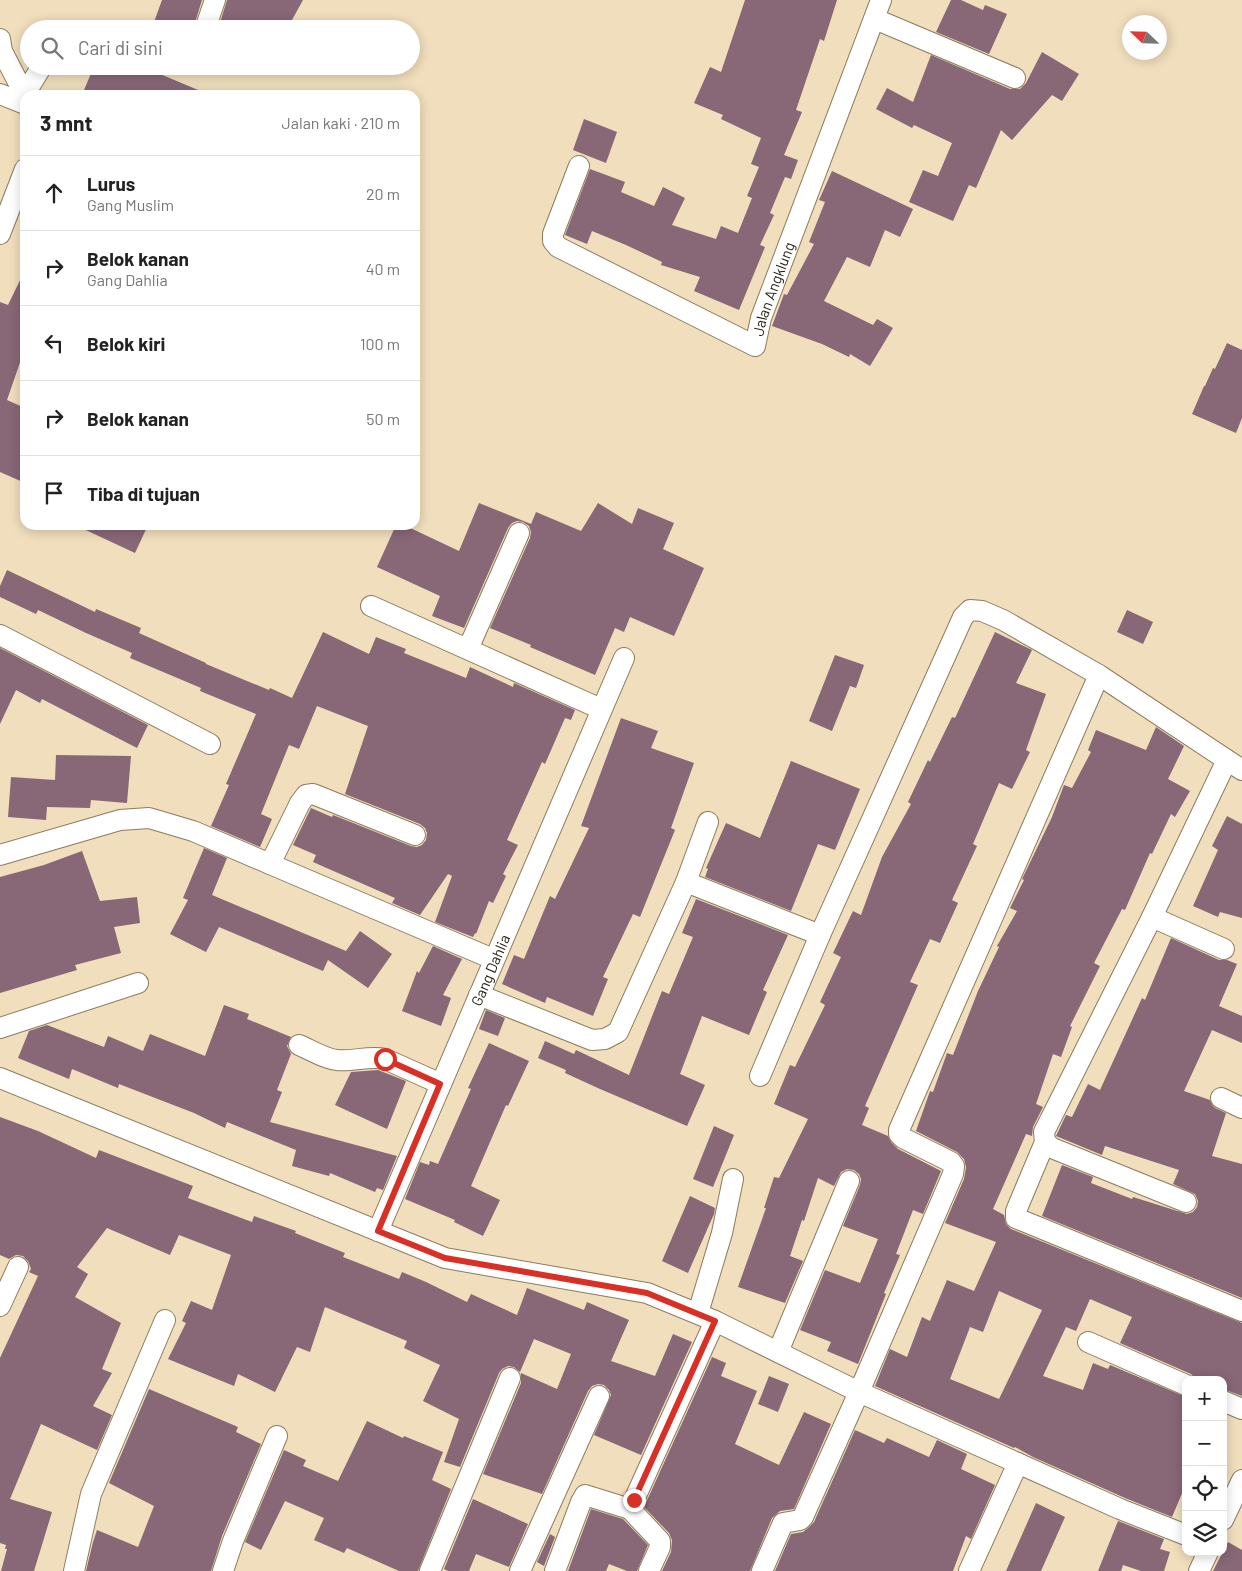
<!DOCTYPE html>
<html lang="id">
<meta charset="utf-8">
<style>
body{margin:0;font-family:Barlow,sans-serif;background:#f6f6f6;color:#222}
.controls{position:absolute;right:15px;bottom:15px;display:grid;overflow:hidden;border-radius:10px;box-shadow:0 2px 12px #0003}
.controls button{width:45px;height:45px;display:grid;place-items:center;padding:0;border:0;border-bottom:1px solid #e0e0e0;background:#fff;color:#222;font:25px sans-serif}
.compass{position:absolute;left:1122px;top:15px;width:45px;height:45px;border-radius:50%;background:#fff;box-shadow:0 2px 12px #0003;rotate:293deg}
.stop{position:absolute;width:15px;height:15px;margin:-11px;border:4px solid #d93025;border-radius:50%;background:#fff}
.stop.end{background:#d93025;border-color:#fff;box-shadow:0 1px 5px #0008}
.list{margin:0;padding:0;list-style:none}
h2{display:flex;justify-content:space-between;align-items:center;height:65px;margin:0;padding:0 20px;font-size:21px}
h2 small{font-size:16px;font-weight:400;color:#767676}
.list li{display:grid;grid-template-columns:32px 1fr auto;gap:15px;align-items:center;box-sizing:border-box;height:75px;padding:0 20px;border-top:1px solid #e0e0e0}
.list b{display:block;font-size:19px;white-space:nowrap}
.list p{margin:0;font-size:16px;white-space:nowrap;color:#767676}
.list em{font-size:16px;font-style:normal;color:#767676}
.icon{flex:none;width:28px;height:28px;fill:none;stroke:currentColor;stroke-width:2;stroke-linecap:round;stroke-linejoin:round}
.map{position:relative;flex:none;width:1242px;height:1571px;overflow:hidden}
.search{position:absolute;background:#fff;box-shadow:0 2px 12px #0003;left:20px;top:20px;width:400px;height:55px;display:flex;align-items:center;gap:12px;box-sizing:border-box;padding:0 18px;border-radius:28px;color:#767676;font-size:19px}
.panel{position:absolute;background:#fff;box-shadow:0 2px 12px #0003;left:20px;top:90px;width:400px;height:440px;border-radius:15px}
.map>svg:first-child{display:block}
.building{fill:#886777;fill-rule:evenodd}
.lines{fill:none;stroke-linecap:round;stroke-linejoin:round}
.street-casing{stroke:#8c7c5d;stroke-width:22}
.street{stroke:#fff;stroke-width:20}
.route{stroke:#d93025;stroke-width:6}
.labels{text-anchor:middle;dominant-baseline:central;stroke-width:5;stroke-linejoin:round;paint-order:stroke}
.street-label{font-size:15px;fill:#251f12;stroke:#fdebc9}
</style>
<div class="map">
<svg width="1242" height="1571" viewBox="0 0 1242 1571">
<rect width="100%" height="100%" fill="#f0debc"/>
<!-- building -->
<g class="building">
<polygon points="162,0 202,0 193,29 172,29 154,22"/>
<polygon points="227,0 303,0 287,29 218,29"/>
<polygon points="745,0 837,0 824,41 820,39 796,110 802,112 784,155 798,160 791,179 785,177 770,213 774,215 760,245 765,247 739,310 694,291 700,277 661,265 662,262 626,245 592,231 587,244 565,235 590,169 625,182 621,192 654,206 663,187 685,198 672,225 716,239 721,226 738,233 752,198 747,196 759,167 751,164 761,138 721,119 723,115 694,103 710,67 721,72"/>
<polygon points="951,0 961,0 983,10 985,5 1007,14 989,54 936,32"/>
<polygon points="1042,52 1079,74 1062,101 1052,95 1012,140 1001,130 976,188 969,185 953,221 909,202 923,170 938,176 952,143 914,125 912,128 876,109 887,88 913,102 931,55 1010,89 1020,89 1026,83"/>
<polygon points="94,66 141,66 210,95 82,95"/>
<polygon points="584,119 617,132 606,163 573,150"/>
<polygon points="832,171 913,209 900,237 885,230 870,267 847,257 824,301 873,325 877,319 893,328 870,366 850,354 849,357 822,344 772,326 784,294 787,295 814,244 809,242 825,202 819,200"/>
<polygon points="25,270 25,348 7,400 25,408 25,483 0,472 0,302 8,305"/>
<polygon points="1227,343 1242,350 1242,418 1236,433 1192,414 1204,386 1205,386 1213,368 1215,369"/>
<polygon points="479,503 531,524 536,512 581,531 598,503 632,524 638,508 674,523 663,549 704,568 674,636 630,617 624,632 615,628 595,675 530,647 531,645 490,628 530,538 531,532 529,526 523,522 517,521 512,523 508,528 464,628 432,616 440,596 377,567 396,525 404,525 459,551"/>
<polygon points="75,525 148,525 135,553"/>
<polygon points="7,570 95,612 96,609 141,628 139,633 206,663 206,664 269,690 270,688 292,698 323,632 369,654 376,637 406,649 404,653 466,678 470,667 513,687 514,683 575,710 571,720 565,718 545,764 542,762 507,840 518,845 503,874 506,876 493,903 489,901 476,934 475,933 473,937 435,922 452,876 448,874 420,915 392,903 395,898 313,862 316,855 293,845 311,808 332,817 333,815 411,846 417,847 422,845 426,840 427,833 425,828 420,824 345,794 368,726 317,706 299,749 289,745 261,814 272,819 260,847 211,826 229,785 226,784 256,714 200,691 201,688 130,658 132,653 86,633 38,610 36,614 0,597 0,586"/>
<polygon points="1127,610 1153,622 1143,644 1117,632"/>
<polygon points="995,632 1032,650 1016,683 1046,694 1026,750 1030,752 1012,789 999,783 973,844 977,846 952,900 958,903 940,943 930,939 910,982 918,985 865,1106 869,1108 862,1125 888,1136 891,1142 898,1149 941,1171 923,1214 913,1210 896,1254 900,1255 884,1293 886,1294 858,1364 827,1351 831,1342 800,1330 825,1270 860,1283 878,1239 843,1226 860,1185 861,1179 859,1174 854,1170 847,1169 841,1172 834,1186 818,1178 804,1221 802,1220 790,1256 803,1261 785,1303 738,1287 766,1208 764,1208 774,1177 779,1178 808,1119 774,1104 790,1065 795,1067 825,1005 820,1002 841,957 833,953 853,911 861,915 882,857 911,804 908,802 928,760 930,762 952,717 955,718"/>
<polygon points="0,648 148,725 137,748 42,699 40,703 16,690 0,724"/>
<polygon points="835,655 864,665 856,688 850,686 832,731 809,721"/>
<polygon points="621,718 658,731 651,748 694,763 671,828 675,830 658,872 640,917 633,914 603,977 608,979 593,1016 547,997 545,1003 502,984 514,955 524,959 550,896 555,899 589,828 581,826"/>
<path d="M 1156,727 L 1184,746 L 1168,779 L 1190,791 L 1175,817 L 1171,814 L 1152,854 L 1150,853 L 1125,910 L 1122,909 L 1094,963 L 1100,966 L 1070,1026 L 1072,1027 L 1061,1057 L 1053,1054 L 1036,1104 L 1043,1107 L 1033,1127 L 1032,1136 L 1026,1134 L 993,1209 L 1004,1215 L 1006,1224 L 1011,1229 L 1242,1323 L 1242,1396 L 1223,1389 L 1223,1380 L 1196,1380 L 1191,1374 L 1120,1343 L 1132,1317 L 1090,1299 L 1076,1331 L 1066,1327 L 1043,1376 L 1083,1390 L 1093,1363 L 1108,1369 L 1110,1365 L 1186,1397 L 1186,1484 L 1172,1517 L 1125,1498 L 1033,1457 L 1015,1447 L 1014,1448 L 875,1386 L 890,1349 L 907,1357 L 922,1317 L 930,1321 L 947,1280 L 974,1291 L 996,1242 L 945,1223 L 964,1179 L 966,1167 L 964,1159 L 957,1152 L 916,1131 L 930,1091 L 933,1092 L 947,1053 L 953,1055 L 978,991 L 999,947 L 997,946 L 1017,911 L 1010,908 L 1024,880 L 1022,879 L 1052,817 L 1064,785 L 1072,788 L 1091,752 L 1088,750 L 1096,730 L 1146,750 ZM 999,1291 L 1042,1310 L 999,1399 L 950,1379 L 970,1327 L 983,1332 Z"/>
<polygon points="56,755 131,756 127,803 91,800 90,808 47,807 46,820 8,817 11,777 55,780"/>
<polygon points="791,761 860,789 835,850 818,844 791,911 705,877 708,869 706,868 726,823 760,838"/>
<polygon points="1227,816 1242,824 1242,918 1220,912 1218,917 1193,906 1218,850 1212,846"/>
<polygon points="204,848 227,858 212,895 346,951 360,931 392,954 368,988 328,960 323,971 219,927 206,952 170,934 188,900 183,898"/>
<polygon points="82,851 100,901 137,897 140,923 114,927 121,953 75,965 77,970 0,993 0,877 44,865"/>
<polygon points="696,899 788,935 763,990 767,992 749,1035 702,1016 680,1074 705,1085 687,1126 600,1089 565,1073 566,1070 538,1058 545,1041 574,1054 576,1050 629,1075 662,991 669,994 693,937 682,933"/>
<polygon points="1171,938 1219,960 1227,960 1237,964 1219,1006 1242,1016 1242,1043 1212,1030 1184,1091 1210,1100 1212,1105 1215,1108 1226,1113 1212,1156 1242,1164 1242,1298 1042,1216 1062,1165 1093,1177 1091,1183 1132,1199 1133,1197 1187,1214 1193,1212 1197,1207 1198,1201 1195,1194 1173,1184 1179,1170 1105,1146 1102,1155 1056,1136 1066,1115 1072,1117 1088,1084 1100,1090 1142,998 1145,1000"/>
<polygon points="433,946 462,959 443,995 451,998 441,1026 402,1011 417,971 419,973"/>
<polygon points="224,1005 249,1014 247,1019 291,1037 287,1046 291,1054 277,1090 282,1092 270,1122 397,1156 383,1190 377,1188 375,1192 330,1173 329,1176 292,1166 296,1150 227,1122 225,1128 194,1113 119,1084 118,1088 72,1069 69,1079 18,1058 29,1031 47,1025 104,1047 108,1036 143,1051 150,1034 205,1056"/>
<polygon points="486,1010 505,1018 498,1036 479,1029"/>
<polygon points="489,1043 529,1061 508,1106 506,1105 471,1186 500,1200 483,1236 454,1222 455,1220 405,1199 420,1162 429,1165 430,1161 438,1164 471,1089 468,1088"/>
<polygon points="378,1070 406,1081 387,1129 335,1105 351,1072"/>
<polygon points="0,1117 38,1131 96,1158 99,1150 193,1186 188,1198 252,1222 254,1216 296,1231 295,1233 345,1253 343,1257 399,1279 402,1272 426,1282 467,1302 471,1294 517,1315 527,1288 584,1310 587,1302 629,1320 611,1361 655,1376 673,1334 692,1342 641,1455 594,1435 611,1395 609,1390 604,1385 598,1384 592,1386 588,1391 542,1494 483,1474 521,1383 521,1373 557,1389 571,1354 534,1339 520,1372 514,1367 508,1366 502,1369 499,1373 460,1467 444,1462 459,1419 423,1401 440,1365 404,1348 407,1341 325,1307 310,1352 297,1347 275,1392 238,1374 234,1386 168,1359 186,1323 182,1321 191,1301 212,1310 231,1255 179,1235 170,1255 107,1228 77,1267 88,1274 75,1297 121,1323 102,1369 112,1373 93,1406 112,1415 97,1450 41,1424 10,1499 52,1512 34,1571 1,1571 7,1549 5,1549 6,1545 0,1543 0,1358 38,1276 29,1272 31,1269 28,1261 23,1256 16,1255 9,1259 0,1255"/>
<polygon points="714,1126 734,1135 713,1187 693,1179"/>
<polygon points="690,1196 715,1208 714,1214 688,1273 662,1261"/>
<polygon points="712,1357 726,1363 721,1376 757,1391 735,1444 779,1465 804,1412 831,1424 794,1509 780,1511 772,1518 750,1571 662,1571 671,1552 672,1540 669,1533 644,1507"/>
<polygon points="769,1376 789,1384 778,1412 758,1404"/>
<polygon points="149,1389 238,1427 236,1432 261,1444 222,1536 211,1571 86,1571 93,1542 97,1530 138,1547 154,1506 109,1483"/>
<polygon points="367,1421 403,1438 404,1436 443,1452 432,1480 451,1489 418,1571 399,1571 347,1548 344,1553 314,1540 324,1518 285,1501 261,1550 245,1542 284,1450 306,1460 303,1466 338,1481"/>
<polygon points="855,1430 884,1443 887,1438 929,1457 937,1440 967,1454 961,1469 995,1485 971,1539 966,1536 953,1571 775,1571 791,1534 803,1532 808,1528 814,1522"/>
<polygon points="473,1499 528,1524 509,1567 476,1554 469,1571 448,1571 444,1569"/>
<polygon points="1036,1503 1065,1517 1041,1571 1006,1571"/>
<polygon points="591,1509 623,1519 648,1545 637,1571 627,1571 609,1564 606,1571 568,1571"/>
<polygon points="1118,1521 1164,1539 1160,1549 1170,1552 1164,1571 1141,1571 1123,1565 1121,1571 1098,1571"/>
<polygon points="550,1534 555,1537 544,1566 537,1562"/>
<polygon points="1228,1542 1242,1550 1242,1571 1213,1571"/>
</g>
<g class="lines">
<!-- street casing -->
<g class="street-casing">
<g id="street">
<polyline points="875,19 1015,78"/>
<polyline points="205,29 215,0"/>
<polyline points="0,39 2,51 18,82 27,95"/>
<polyline points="26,92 42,66"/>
<polyline points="0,94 25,104"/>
<path id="s1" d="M 579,166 L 553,234 L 553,241 L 558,247 L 755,346 L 761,318 L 881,0"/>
<polyline points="0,234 25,169"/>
<polyline points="371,606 601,709"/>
<polyline points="0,635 210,744"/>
<polyline points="468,649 519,533"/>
<polyline points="1227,760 1152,917 1044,1132 1045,1142 1016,1211 1016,1218 1242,1311"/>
<polyline points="415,835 313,794 306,795 300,803 270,864 493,959"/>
<polyline points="0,855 120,820 149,818 193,831 270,864"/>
<polyline points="686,882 820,935"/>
<polyline points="1152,917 1224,949"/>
<polyline points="479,995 592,1040 605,1039 618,1032 686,882 708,822"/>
<polyline points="0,1028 138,983"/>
<path d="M 299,1045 C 311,1050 325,1059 337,1060 C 353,1062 370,1055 385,1059 L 441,1084"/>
<polyline points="760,1076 820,935 963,617 970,610 982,611 1003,620 1099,675 1242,770"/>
<polyline points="0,1078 445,1258 647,1293 715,1321 859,1392 1120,1509 1186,1535"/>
<polyline points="1221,1098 1242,1108"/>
<polyline points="1045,1142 1052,1148 1186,1202"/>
<path id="s2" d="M 378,1231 L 624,658"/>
<polyline points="0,1306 18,1267"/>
<polyline points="698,1313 722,1233 733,1179"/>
<polyline points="1088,1342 1186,1385"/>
<polyline points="778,1352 849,1181"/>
<polyline points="1223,1401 1242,1409"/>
<polyline points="1223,1520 1242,1480"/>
<polyline points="74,1571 91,1494 165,1320"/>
<polyline points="223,1571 233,1541 277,1436"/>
<polyline points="430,1571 510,1378"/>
<polyline points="520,1571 599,1396"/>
<polyline points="555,1571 581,1502 585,1495 630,1509"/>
<polyline points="649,1571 660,1547 660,1541 630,1509 715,1321"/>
<polyline points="762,1571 783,1523 800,1520 803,1517 859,1392 953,1174 954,1166 951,1162 903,1138 899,1134 899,1130 1099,675"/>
<polyline points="969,1571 1018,1463"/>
<polyline points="1199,1571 1208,1552"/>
</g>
</g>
<!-- street -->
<use href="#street" class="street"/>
</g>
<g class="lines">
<!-- route -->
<polyline class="route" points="385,1059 440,1084 378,1231 445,1258 647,1293 715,1321 634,1500"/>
</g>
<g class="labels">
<!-- street labels -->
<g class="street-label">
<text stroke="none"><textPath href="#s1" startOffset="368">Jalan Angklung</textPath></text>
<text stroke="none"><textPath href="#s2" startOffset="284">Gang Dahlia</textPath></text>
</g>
</g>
</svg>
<div class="controls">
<button>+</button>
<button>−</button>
<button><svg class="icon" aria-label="locate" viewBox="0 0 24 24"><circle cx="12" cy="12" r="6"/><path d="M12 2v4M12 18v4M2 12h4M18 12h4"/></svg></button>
<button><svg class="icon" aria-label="layers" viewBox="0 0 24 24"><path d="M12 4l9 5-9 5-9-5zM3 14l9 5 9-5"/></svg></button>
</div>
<svg class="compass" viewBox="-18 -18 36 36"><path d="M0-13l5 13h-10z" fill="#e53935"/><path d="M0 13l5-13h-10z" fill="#767676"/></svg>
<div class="stop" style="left:385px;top:1059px"></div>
<div class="stop end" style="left:634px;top:1500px"></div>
<div class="search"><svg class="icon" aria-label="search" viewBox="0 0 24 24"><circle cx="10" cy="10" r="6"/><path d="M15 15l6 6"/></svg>Cari di sini</div>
<section class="panel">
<h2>3 mnt<small>Jalan kaki · 210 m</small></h2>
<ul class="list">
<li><svg class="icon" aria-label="ahead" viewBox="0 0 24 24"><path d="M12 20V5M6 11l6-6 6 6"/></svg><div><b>Lurus</b><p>Gang Muslim</p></div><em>20 m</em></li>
<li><svg class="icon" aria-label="right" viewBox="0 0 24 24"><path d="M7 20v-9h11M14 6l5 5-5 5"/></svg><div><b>Belok kanan</b><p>Gang Dahlia</p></div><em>40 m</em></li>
<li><svg class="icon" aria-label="left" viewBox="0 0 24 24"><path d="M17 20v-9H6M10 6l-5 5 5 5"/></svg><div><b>Belok kiri</b></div><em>100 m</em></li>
<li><svg class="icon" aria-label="right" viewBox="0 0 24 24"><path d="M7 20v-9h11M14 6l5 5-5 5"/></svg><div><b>Belok kanan</b></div><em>50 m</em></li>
<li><svg class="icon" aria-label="arrive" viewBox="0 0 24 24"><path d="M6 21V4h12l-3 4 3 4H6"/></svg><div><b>Tiba di tujuan</b></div></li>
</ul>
</section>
</div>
